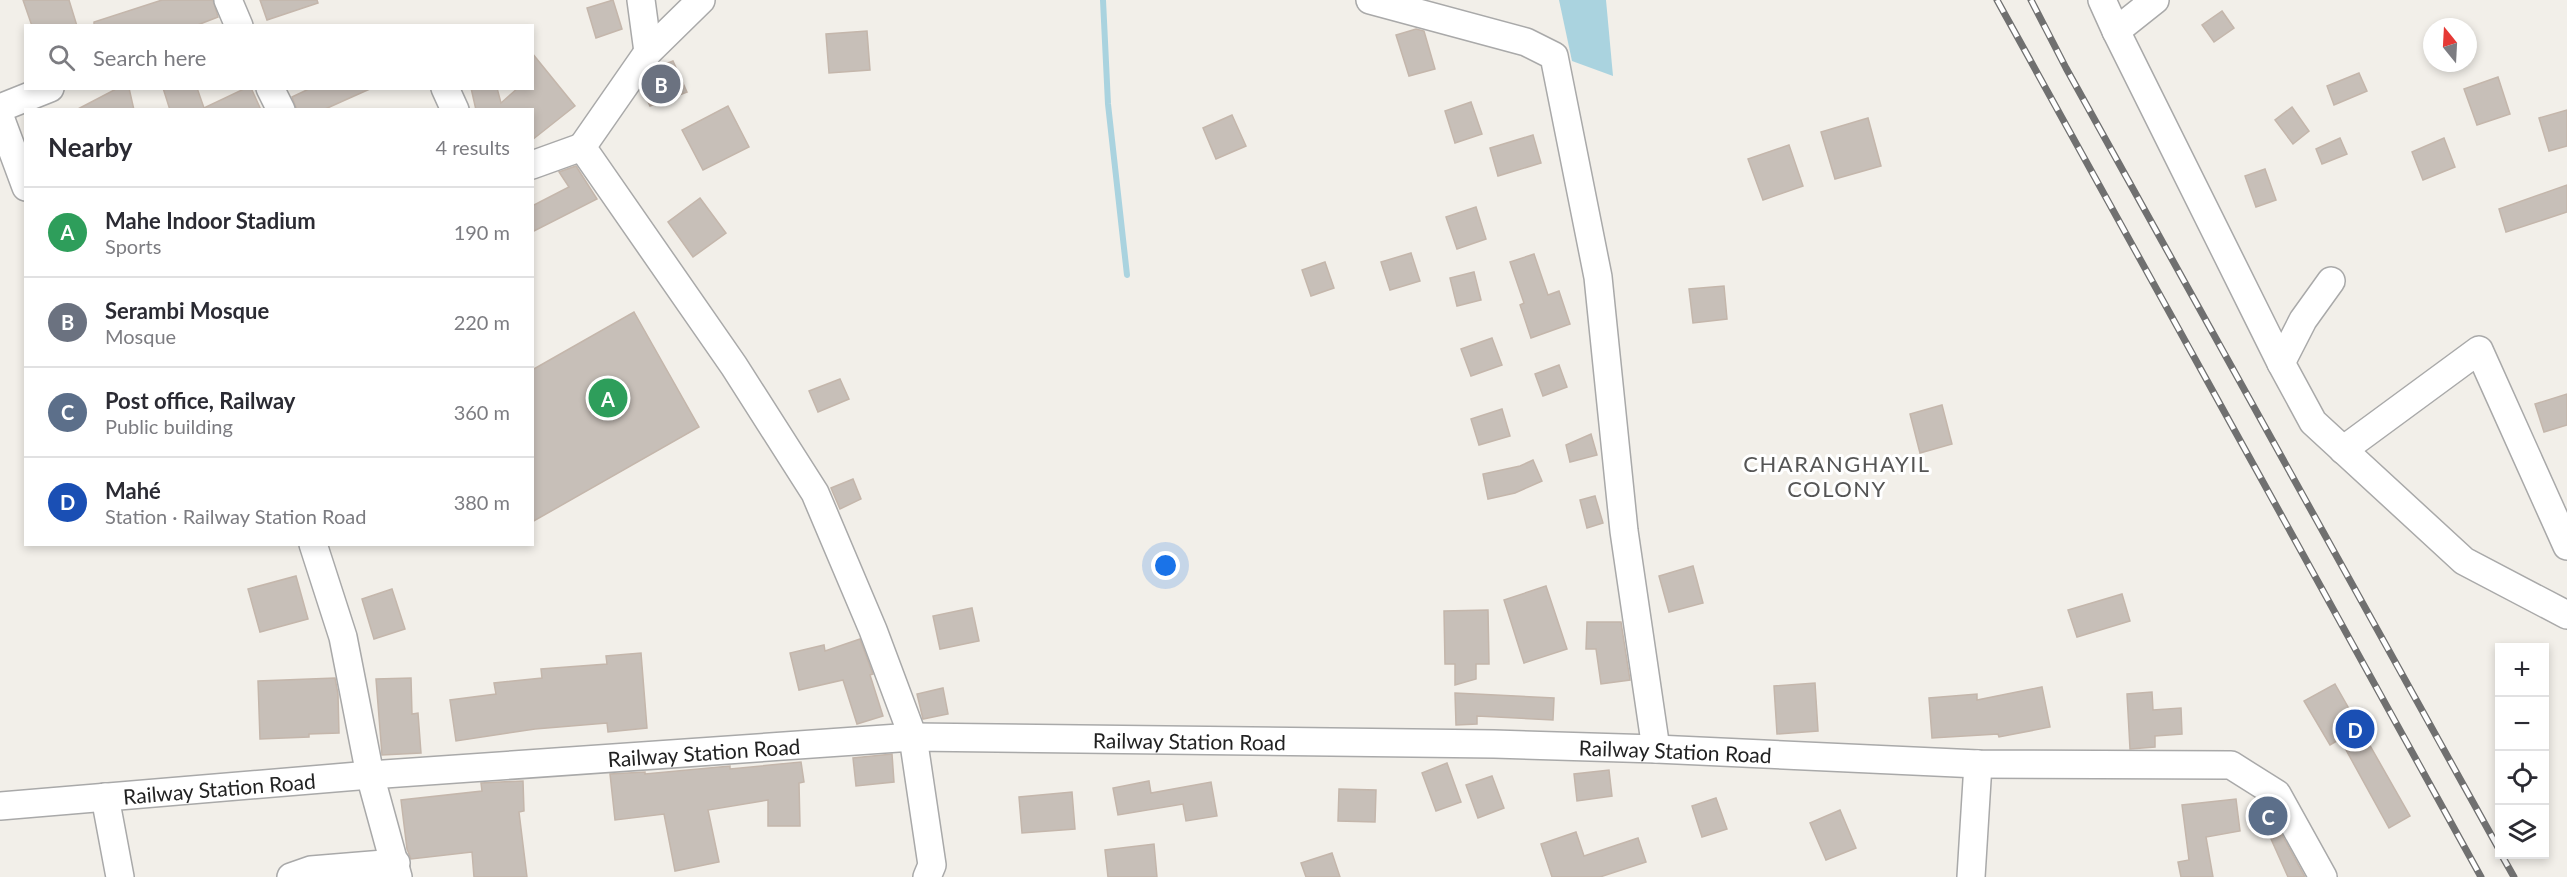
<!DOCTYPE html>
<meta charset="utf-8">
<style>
body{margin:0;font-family:Lato,sans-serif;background:#f2f2f3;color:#2b2b33}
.controls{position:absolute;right:18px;bottom:18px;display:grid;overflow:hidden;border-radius:0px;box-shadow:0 3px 9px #0003}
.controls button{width:54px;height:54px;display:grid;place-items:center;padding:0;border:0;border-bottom:2px solid #e1e1e2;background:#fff;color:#2b2b33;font:30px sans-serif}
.compass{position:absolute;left:2423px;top:18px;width:54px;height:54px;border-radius:50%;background:#fff;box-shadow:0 3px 9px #0003;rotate:342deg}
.you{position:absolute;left:1166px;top:566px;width:21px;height:21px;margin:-15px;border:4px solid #fff;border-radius:50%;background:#1a73e8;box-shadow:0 0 0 9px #1a73e833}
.badge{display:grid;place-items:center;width:39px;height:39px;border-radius:50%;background:#0f766e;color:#fff;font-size:20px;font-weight:700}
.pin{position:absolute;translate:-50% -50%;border:3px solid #fff;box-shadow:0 2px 6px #0006}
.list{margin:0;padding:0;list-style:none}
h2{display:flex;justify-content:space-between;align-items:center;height:78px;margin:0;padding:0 24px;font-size:26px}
h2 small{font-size:20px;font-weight:400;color:#7c7c81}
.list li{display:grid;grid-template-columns:39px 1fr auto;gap:18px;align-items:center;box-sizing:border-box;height:90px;padding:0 24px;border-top:2px solid #e1e1e2}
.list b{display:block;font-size:22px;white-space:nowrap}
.list p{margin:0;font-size:20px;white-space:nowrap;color:#7c7c81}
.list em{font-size:20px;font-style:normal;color:#7c7c81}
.icon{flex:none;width:33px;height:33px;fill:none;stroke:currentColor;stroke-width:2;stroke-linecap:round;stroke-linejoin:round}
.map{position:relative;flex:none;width:2567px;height:877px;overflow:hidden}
.search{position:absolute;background:#fff;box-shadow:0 3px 9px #0003;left:24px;top:24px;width:510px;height:66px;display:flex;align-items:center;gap:15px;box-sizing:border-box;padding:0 21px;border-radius:0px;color:#7c7c81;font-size:22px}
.panel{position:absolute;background:#fff;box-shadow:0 3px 9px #0003;left:24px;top:108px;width:510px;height:438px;border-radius:0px}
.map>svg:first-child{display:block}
.water{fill:#aad3df}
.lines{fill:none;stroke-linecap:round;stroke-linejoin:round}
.stream{stroke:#aad3df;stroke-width:6}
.building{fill:#c7bfb8;stroke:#c4b6ab;stroke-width:1.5}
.minor-casing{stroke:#a9a9a9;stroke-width:30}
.minor{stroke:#fff;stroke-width:27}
.rail-casing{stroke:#707070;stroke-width:7}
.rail{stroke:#fff;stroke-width:4.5;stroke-dasharray:14;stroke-linecap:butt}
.labels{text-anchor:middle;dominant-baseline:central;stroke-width:6;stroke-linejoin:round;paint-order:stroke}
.street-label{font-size:21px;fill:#222;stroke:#fff}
.neighbourhood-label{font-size:22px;letter-spacing:1.5px;fill:#555;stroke:#fff}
</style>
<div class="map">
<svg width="2567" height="877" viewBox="0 0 2567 877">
<rect width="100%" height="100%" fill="#f2efe9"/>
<!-- water -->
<polygon class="water" points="1559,0 1606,0 1613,76 1572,61"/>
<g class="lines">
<!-- stream -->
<polyline class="stream" points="1103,0 1108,104 1127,275"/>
</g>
<!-- building -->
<g class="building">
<polygon points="23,0 69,0 77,26 32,26"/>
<polygon points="162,0 213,0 218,17 195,26 94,26 94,22"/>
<polygon points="260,0 317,0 318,3 267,20"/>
<polygon points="613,0 622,29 596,38 587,8"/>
<polygon points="2222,11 2234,28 2214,42 2202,25"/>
<polygon points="1416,29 1424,31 1435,69 1409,76 1396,35"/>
<polygon points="867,31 870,70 829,73 826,34"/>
<polygon points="532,53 575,106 532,140 532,110 476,110 471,88 497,88 501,103 518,88 532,88"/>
<polygon points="673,61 687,92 650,106 642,88 657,67"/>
<polygon points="2359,73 2367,91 2334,105 2327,86"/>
<polygon points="2498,77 2510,114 2477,125 2464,89"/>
<polygon points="118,88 129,88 134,110 76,110"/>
<polygon points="163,88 197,88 204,108 246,88 251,88 261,110 170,110"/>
<polygon points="311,88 372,88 323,110 297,110 292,97"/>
<polygon points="1471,102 1482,134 1455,143 1445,111"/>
<polygon points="728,106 749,147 703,170 682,130"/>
<polygon points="2292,107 2309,131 2293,144 2275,120"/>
<polygon points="2567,110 2567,146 2549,151 2539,118"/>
<polygon points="1232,115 1246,146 1216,159 1203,128"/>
<polygon points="1868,118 1881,166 1835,179 1821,132"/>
<polygon points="1533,135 1541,163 1498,176 1490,148"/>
<polygon points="2340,138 2347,154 2322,164 2316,149"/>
<polygon points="2444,138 2455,167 2423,180 2412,152"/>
<polygon points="1789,145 1803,186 1763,200 1748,159"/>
<polygon points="576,166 597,199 532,232 532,206 569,187 559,172"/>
<polygon points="2265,169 2276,200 2256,207 2245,176"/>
<polygon points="2567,185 2567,212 2506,232 2499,209"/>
<polygon points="700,198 726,233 693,257 668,222"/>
<polygon points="1476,207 1486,239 1457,249 1446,217"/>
<polygon points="1411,253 1420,281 1390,290 1381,262"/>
<polygon points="1534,254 1548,295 1559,291 1570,324 1531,338 1520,305 1524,303 1510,262"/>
<polygon points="1325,262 1334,288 1311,296 1302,270"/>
<polygon points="1474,272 1481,300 1457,306 1450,278"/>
<polygon points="1724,286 1727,319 1693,323 1689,289"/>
<polygon points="634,312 699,427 532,522 532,370"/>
<polygon points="1492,338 1502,365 1471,376 1461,349"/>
<polygon points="1559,365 1567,387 1543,396 1535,374"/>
<polygon points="840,379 849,399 818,412 809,391"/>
<polygon points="2567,394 2567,425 2544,432 2535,404"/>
<polygon points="1942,405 1952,444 1920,453 1910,414"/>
<polygon points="1502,409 1510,436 1479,445 1471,419"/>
<polygon points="1591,434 1597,455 1570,462 1566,445"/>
<polygon points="1533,460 1542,481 1515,493 1488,499 1483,474 1520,466"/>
<polygon points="853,479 861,499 840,509 831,488"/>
<polygon points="1595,496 1603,523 1587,528 1580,500"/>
<polygon points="1693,566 1703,603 1669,612 1659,576"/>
<polygon points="296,576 308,619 260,632 248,589"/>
<polygon points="1546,586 1567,649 1524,663 1504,600"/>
<polygon points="392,589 405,629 374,639 362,599"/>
<polygon points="2122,594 2130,621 2077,637 2068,610"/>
<polygon points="972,608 979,641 940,649 933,616"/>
<polygon points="1488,610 1489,664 1476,664 1476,679 1455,685 1455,664 1445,664 1444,611"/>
<polygon points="1587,622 1621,622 1630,680 1601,684 1596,649 1586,649"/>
<polygon points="860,639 873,674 870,675 883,716 857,724 843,680 799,690 790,653 824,645 825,651"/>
<polygon points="641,653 647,728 608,732 607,723 535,729 456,741 450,700 496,694 494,683 542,678 541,669 607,664 606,656"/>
<polygon points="335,678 338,694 339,733 309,734 309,737 260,739 258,681"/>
<polygon points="411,678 412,714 418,713 421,753 382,755 376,679"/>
<polygon points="1815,683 1818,731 1777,734 1774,686"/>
<polygon points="2335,684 2410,816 2389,828 2340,739 2330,745 2304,701"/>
<polygon points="2042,687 2050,727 1999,737 1998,734 1932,738 1929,698 1977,694 1977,700"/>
<polygon points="943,688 948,714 923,719 917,694"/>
<polygon points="2152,692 2153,710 2181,708 2182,734 2155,736 2155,747 2130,749 2127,694"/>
<polygon points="1455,693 1554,698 1553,720 1477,716 1477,724 1456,725"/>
<polygon points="892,754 894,782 856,786 853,758"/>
<polygon points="801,762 804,782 799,783 800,826 768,826 768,800 708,810 719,862 675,871 664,814 615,820 610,774 645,772 645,774 730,766 730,769"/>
<polygon points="1447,763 1461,802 1436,811 1422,773"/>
<polygon points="1609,770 1612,796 1577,801 1574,774"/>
<polygon points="1492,776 1504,808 1478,818 1466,785"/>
<polygon points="523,781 524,811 519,812 527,877 474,877 472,852 411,859 407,849 401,800 482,791 481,783"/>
<polygon points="1149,781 1151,793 1211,782 1217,816 1186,821 1183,804 1118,815 1113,788"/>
<polygon points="1339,789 1376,790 1375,822 1338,821"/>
<polygon points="1072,792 1075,829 1022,833 1019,797"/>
<polygon points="1716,798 1727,829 1702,837 1692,806"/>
<polygon points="2236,799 2240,831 2206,837 2213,877 2181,877 2178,862 2189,860 2182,805"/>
<polygon points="1840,810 1856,848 1826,860 1810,823"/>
<polygon points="1576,832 1584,856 1638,838 1646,862 1600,877 1552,877 1541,844"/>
<polygon points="2282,835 2305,877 2288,877 2271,839"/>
<polygon points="1154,844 1157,877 1108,877 1105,850"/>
<polygon points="1332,853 1340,877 1306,877 1301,863"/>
</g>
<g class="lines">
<!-- minor casing -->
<g class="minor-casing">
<g id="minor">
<polyline points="228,0 239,26"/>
<polyline points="641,0 648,52"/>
<polyline points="701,0 648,52 582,147 734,366 815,493 873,630 913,737 932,865 927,877"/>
<polyline points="1370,0 1526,42 1554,56 1598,277 1624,531 1656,749"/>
<polyline points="2102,0 2116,31"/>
<polyline points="2155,0 2116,31 2281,363 2313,422 2464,561 2567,615"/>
<polyline points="270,88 281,110"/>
<polyline points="445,88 455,110"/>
<polyline points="0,108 50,88"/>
<polyline points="0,117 26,187"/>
<polyline points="532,165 582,147"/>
<polyline points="2281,363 2303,320 2331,281"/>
<polyline points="2343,450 2479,350 2567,546"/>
<polyline points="313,544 343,637 370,775 398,877"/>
<polyline points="105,797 120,877"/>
<path id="s1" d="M 0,806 L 370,775 L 913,737 L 1494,744 L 1656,749 L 1978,764 L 2231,765 L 2277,794 L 2323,877"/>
<polyline points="291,877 311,870 396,863"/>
<polyline points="1971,877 1978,764"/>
</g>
</g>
<!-- minor -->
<use href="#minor" class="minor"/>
<!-- rail casing -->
<g class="rail-casing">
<g id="rail">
<polyline points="1997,0 2481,877"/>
<polyline points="2031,0 2066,68 2500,851"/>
<polyline points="2501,854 2514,877"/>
</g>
</g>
<!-- rail -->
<use href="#rail" class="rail"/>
</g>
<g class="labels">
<!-- street labels -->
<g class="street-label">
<text stroke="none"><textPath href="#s1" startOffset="1192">Railway Station Road</textPath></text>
<text stroke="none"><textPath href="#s1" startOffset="1678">Railway Station Road</textPath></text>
<text stroke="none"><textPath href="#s1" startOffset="706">Railway Station Road</textPath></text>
<text stroke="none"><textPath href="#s1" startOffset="220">Railway Station Road</textPath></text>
</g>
<!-- neighbourhood labels -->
<g class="neighbourhood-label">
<text x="1837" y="463">CHARANGHAYIL<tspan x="1837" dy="25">COLONY</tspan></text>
</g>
</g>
</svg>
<div class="controls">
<button>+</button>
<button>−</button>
<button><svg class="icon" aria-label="locate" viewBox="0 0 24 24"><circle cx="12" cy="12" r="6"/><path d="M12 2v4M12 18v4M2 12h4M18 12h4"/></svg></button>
<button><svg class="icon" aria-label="layers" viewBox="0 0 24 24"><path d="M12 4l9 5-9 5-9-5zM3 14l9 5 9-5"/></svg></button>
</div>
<svg class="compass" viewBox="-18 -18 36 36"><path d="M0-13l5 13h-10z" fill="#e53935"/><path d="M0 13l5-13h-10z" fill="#7c7c81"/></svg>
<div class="you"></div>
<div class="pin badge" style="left:608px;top:398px;background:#2e9e5b">A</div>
<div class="pin badge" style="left:661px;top:84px;background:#6b7280">B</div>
<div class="pin badge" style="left:2268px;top:816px;background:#5c6f8a">C</div>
<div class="pin badge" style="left:2355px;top:729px;background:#1a4fb4">D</div>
<div class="search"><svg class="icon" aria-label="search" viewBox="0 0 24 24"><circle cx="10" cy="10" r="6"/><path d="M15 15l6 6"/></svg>Search here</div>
<section class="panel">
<h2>Nearby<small>4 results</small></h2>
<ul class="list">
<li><span class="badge" style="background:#2e9e5b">A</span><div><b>Mahe Indoor Stadium</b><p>Sports</p></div><em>190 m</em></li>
<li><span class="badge" style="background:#6b7280">B</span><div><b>Serambi Mosque</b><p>Mosque</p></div><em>220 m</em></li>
<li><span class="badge" style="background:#5c6f8a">C</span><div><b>Post office, Railway</b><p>Public building</p></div><em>360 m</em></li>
<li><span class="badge" style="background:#1a4fb4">D</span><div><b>Mahé</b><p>Station · Railway Station Road</p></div><em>380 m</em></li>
</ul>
</section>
</div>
